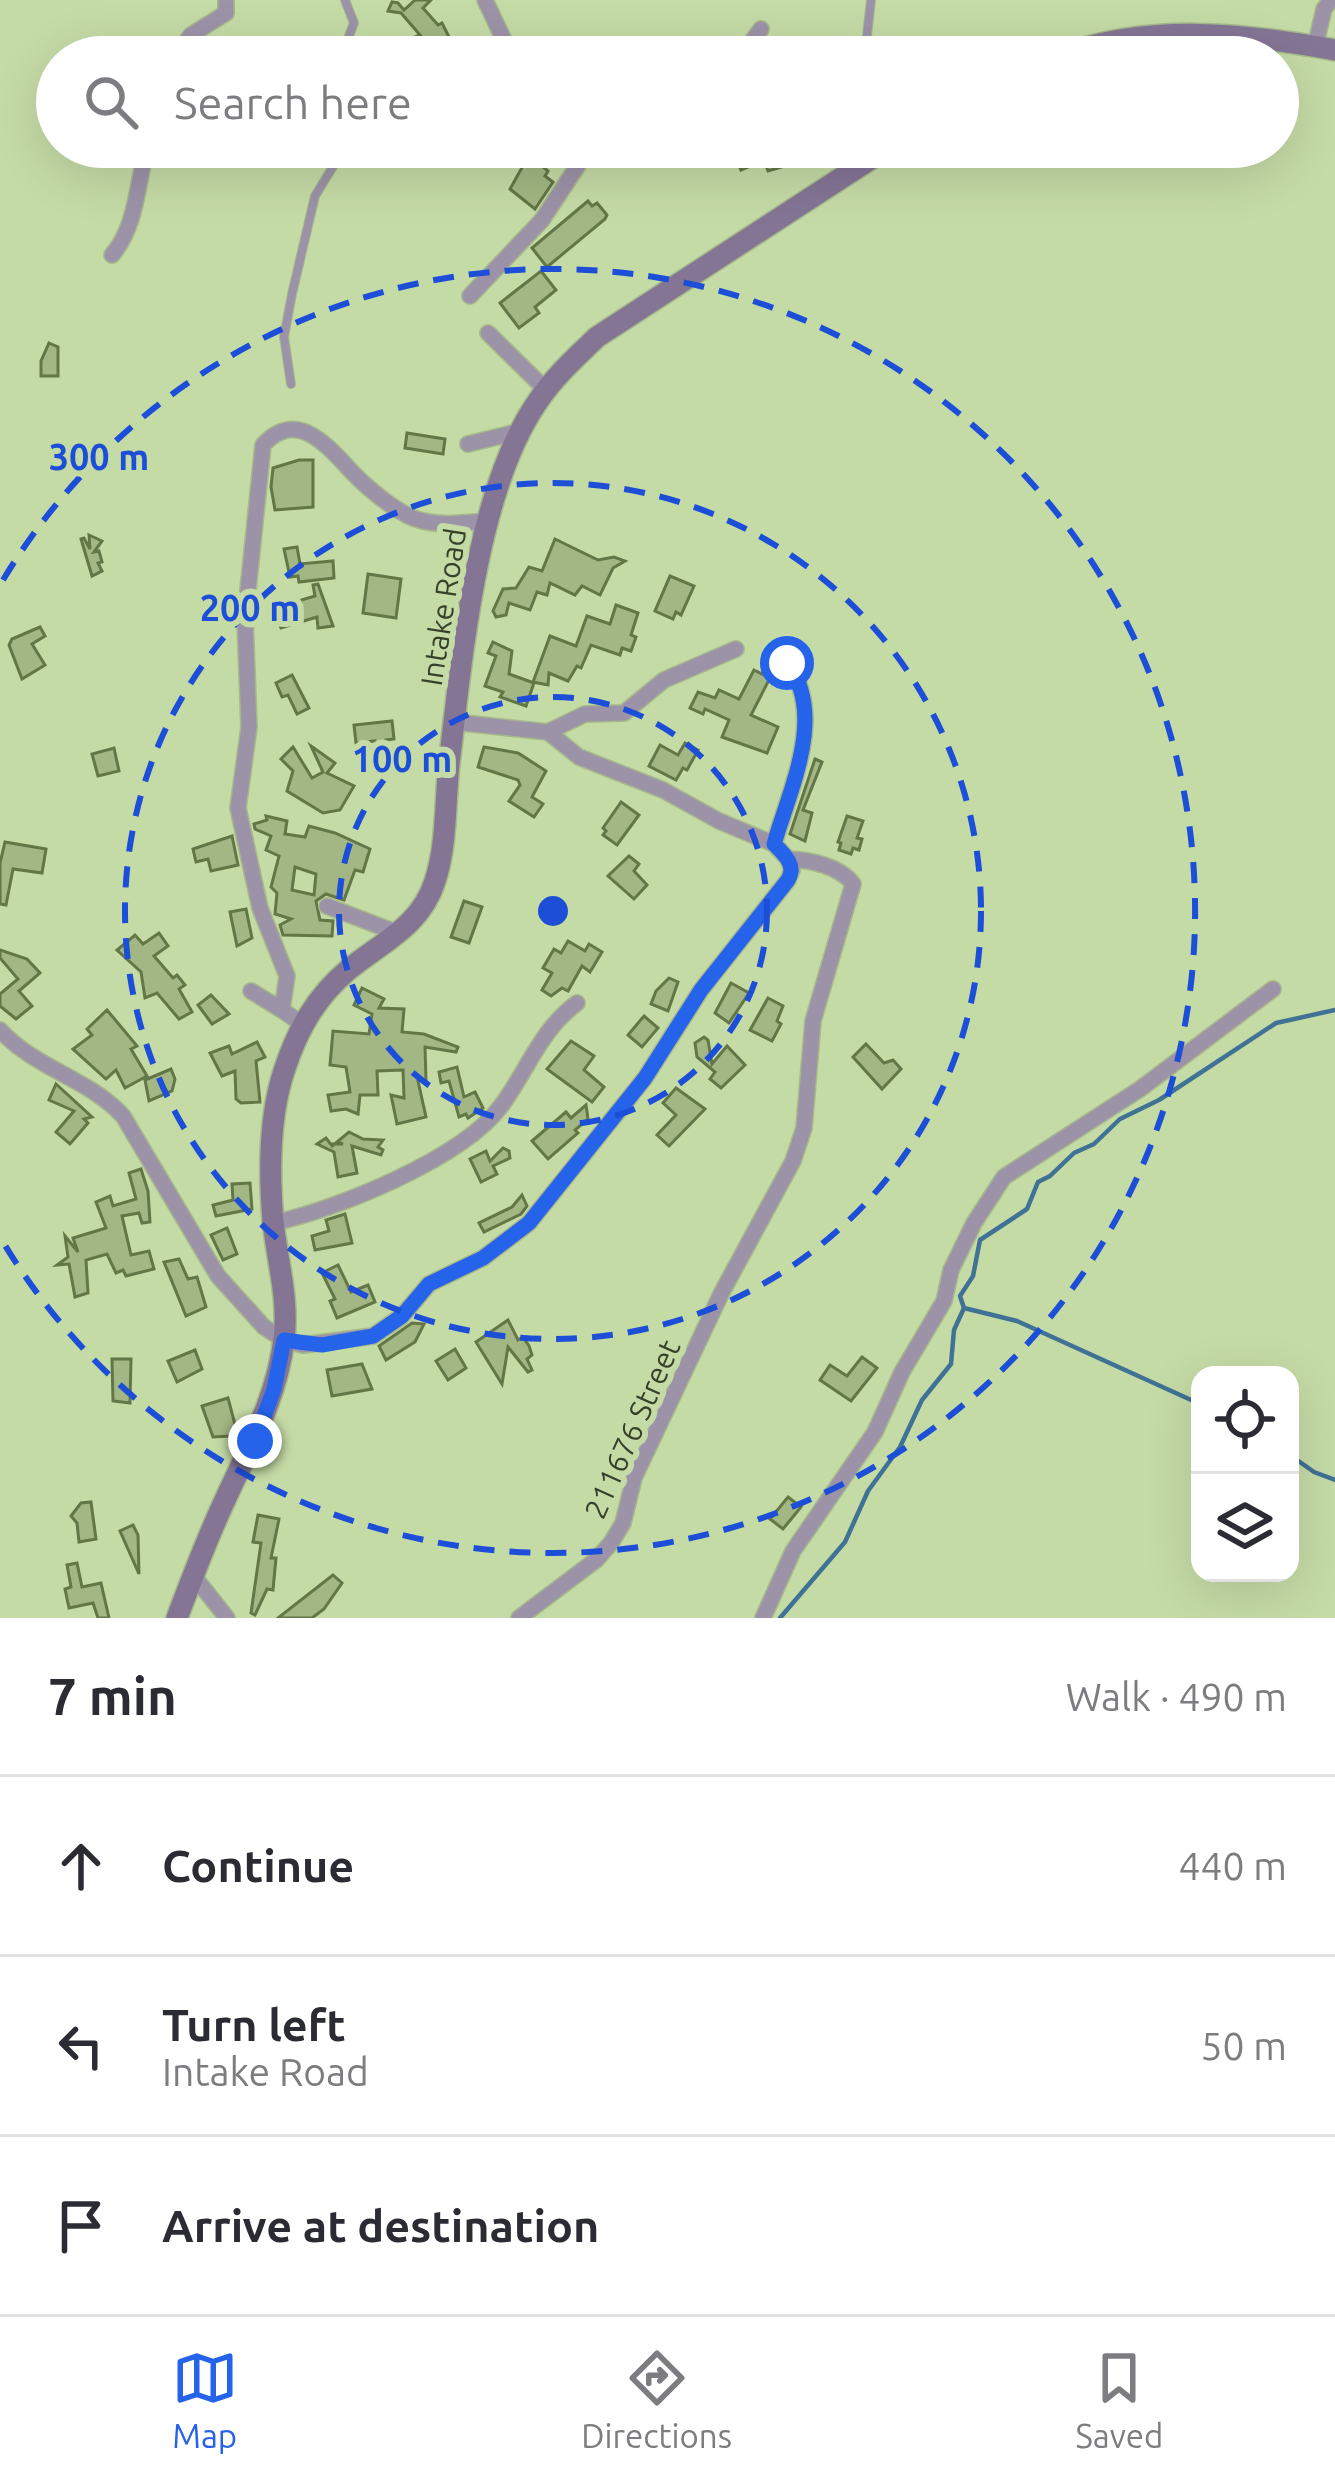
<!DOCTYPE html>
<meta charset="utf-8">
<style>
body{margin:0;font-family:Ubuntu,sans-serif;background:#f2f2f3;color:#2b2b33}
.controls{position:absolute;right:36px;bottom:36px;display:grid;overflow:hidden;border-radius:24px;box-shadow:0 12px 48px #0002}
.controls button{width:108px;height:108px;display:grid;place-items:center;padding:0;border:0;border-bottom:3px solid #e1e1e2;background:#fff;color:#2b2b33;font:60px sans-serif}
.stop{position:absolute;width:36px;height:36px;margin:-27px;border:9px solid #2563eb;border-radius:50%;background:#fff}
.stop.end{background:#2563eb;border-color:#fff;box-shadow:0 3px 12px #0008}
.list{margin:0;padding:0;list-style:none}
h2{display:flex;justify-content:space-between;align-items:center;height:156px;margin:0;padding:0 48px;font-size:51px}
h2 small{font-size:39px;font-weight:400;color:#7c7c81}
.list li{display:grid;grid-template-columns:78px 1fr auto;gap:36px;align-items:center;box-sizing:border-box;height:180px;padding:0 48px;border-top:3px solid #e1e1e2}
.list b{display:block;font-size:45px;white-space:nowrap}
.list p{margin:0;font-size:39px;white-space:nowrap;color:#7c7c81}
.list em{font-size:39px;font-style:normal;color:#7c7c81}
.icon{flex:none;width:66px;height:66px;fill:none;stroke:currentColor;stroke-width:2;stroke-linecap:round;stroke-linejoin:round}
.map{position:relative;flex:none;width:1335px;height:1618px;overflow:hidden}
.search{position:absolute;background:#fff;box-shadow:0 12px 48px #0002;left:36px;right:36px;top:36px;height:132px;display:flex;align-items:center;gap:30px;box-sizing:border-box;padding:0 42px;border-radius:66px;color:#7c7c81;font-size:45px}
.sheet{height:696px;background:#fff}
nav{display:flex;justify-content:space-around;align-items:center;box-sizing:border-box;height:168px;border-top:3px solid #e1e1e2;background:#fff;font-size:33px;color:#7c7c81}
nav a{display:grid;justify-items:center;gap:6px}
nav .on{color:#2563eb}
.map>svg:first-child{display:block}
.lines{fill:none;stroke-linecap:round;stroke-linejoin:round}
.stream{stroke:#3f7294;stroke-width:4.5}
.building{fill:#a2b783;stroke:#637646;stroke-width:3;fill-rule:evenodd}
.lane-casing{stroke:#a6b98b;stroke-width:10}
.street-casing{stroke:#a6b98b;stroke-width:18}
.secondary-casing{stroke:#a6b98b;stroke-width:24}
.lane{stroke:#9d93a9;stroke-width:8}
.street{stroke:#9d93a9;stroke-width:15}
.secondary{stroke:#847595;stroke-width:21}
.route{stroke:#2563eb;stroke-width:15}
.ring{fill:none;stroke:#1d4ed8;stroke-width:6;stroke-dasharray:21 15}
.labels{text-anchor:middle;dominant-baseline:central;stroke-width:12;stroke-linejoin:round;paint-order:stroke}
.street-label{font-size:30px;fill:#37402a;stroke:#c5dba6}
.centre{fill:#1d4ed8;stroke:#c5dba6;stroke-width:6}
.ring-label{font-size:36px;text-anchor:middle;font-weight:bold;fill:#1d4ed8;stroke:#c5dba6;stroke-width:12;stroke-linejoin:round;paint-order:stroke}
</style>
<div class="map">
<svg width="1335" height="1618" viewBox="0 0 1335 1618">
<rect width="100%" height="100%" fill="#c5dba6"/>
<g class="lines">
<!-- stream -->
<g class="stream">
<polyline points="964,1308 1017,1321 1200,1404"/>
<polyline points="1290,1455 1314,1472 1335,1480"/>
<polyline points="780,1618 845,1542 868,1491 900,1447 922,1400 951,1364 954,1330 964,1308 960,1296 973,1276 980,1240 1027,1209 1038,1182 1050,1176 1074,1153 1094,1144 1120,1119 1159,1100 1276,1023 1335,1010"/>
</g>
</g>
<!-- building -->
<g class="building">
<polygon points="415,0 431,0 423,8 438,25 442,23 451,41 447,56 436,49 425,55 415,37 420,35 401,13 388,11 392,2 398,3 404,10"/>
<polygon points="718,147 804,147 809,159 768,171 764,160 741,170 735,157 725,162"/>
<polygon points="529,155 548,171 545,176 553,182 535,209 510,189"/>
<polygon points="588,201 592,206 597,203 607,215 605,219 547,267 532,248"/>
<polygon points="541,271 556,290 535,307 539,313 519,328 500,303"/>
<polygon points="49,343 58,347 58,376 41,376 41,361"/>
<polygon points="407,433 445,439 443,454 405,448"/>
<polygon points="299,460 313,460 313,507 275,510 271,487 273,468"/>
<polygon points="89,535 102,541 94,552 99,551 102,562 98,563 102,571 92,576 81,539 84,538 90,549"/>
<polygon points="555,539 598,560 614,557 625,561 613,568 600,595 582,586 575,595 550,583 547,595 537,592 530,610 509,603 506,615 496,617 493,611 503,589 516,588 529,567 542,571"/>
<polygon points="297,547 300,564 333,561 334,578 299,582 298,576 290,577 284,549"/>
<polygon points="368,574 401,579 396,618 363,613"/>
<polygon points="670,576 694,586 681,615 676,612 673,619 655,611"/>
<polygon points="318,584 333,626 318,628 317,617 281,628 277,616 287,613 285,605 315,596 313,585"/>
<polygon points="616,605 638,613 631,635 636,637 631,651 622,648 620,655 591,645 581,668 577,666 568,681 549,673 548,685 533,682 550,636 576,646 587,616 610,624"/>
<polygon points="40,627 45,636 32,644 45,665 22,679 9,645 12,639"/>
<polygon points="493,642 512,651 509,674 534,683 526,706 500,697 503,692 485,686 496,656 488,653"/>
<polygon points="754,670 770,678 751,715 778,727 767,753 722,737 729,720 705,709 703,714 690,708 698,692 715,698 719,690 739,699"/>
<polygon points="292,675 309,708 297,714 288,695 282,697 276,683"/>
<polygon points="392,721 394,739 386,740 387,748 376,749 375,741 356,743 354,725"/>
<polygon points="685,743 698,750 687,770 683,768 676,780 649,766 660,745 678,755"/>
<polygon points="311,746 335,763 327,773 354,786 340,810 323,813 287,791 293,771 281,759 293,747 312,778 323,772"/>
<polygon points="484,747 518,753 546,771 532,797 543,804 534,817 509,801 520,785 518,780 478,767"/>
<polygon points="114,748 119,771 98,776 92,754"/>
<polygon points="815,759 822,762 803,810 812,813 805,841 790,834"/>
<polygon points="621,802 639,815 617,845 603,835 606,831 603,828"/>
<path d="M 266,816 L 287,821 L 285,834 L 305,837 L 309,826 L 335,833 L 370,849 L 363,872 L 355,870 L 344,900 L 326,894 L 316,901 L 320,920 L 333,921 L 332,936 L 283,935 L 280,925 L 291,919 L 275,914 L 277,893 L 271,887 L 279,856 L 266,850 L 271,836 L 255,829 L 254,824 L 267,820 ZM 295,867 L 316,874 L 314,895 L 292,890 Z"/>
<polygon points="847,816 863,821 857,838 862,839 859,850 853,848 851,854 839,850 841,843 838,842"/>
<polygon points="232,836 238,865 211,871 208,859 196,862 193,849"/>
<polygon points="5,842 46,849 42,873 13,869 6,905 0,904 0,863"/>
<polygon points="629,856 639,864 634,871 647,885 634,899 608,876"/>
<polygon points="464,901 482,907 469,943 451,937"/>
<polygon points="246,909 252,938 237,946 230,912"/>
<polygon points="159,933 168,946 154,956 173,978 177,975 185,985 179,989 192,1012 179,1019 157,993 145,998 141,972 117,950 135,935 143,944"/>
<polygon points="568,941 585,951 589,944 602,952 590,972 582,966 568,991 562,988 551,996 542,990 552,973 543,968 554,949 561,953"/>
<polygon points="0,950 27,959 40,973 19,991 32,1006 16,1019 0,1006 0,994 18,979 0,958"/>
<polygon points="669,978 678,982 668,1011 651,1004 656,991"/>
<polygon points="731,983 749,993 729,1023 715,1013"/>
<polygon points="362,988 384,999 379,1008 404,1009 402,1032 424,1034 458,1047 456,1052 425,1047 426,1080 418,1081 426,1117 397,1124 391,1095 404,1098 403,1070 377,1071 378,1095 360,1095 358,1114 346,1109 331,1111 328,1095 350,1092 346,1067 330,1065 333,1031 369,1034 372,1014 354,1005"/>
<polygon points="211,995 229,1014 212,1024 198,1005"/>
<polygon points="768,998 783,1006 777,1021 781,1024 772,1041 750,1030"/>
<polygon points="107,1010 137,1046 131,1049 147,1076 125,1088 116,1070 106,1079 73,1049 92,1035 87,1029"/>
<polygon points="644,1016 658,1028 642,1047 628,1035"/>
<polygon points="704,1037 708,1040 712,1064 727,1046 745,1065 721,1088 710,1079 715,1072 697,1057 695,1043"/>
<polygon points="571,1041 594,1056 584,1070 604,1087 592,1102 547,1069"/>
<polygon points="257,1042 265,1057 256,1061 260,1102 241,1103 236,1099 235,1071 222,1076 210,1053 229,1046 232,1054"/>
<polygon points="866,1044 884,1063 893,1060 901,1069 882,1089 853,1057"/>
<polygon points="457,1067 464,1097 475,1092 483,1108 468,1118 466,1114 459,1117 449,1081 441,1083 439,1072"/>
<polygon points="171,1069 175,1079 172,1091 149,1101 145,1080"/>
<polygon points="56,1084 92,1117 84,1119 88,1123 70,1144 56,1132 74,1111 49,1100"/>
<polygon points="676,1088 705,1109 669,1146 657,1135 676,1115 663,1103"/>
<polygon points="586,1105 588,1119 575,1130 578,1133 548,1159 532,1141 566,1112 571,1118"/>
<polygon points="349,1132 363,1139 383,1140 378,1147 383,1150 381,1155 352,1146 357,1173 338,1177 334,1152 317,1144 326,1138 333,1147 332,1144 343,1144 337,1142"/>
<polygon points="503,1148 509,1151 510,1158 493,1166 497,1174 481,1182 470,1159 486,1151 490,1161"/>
<polygon points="141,1169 148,1191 150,1222 142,1223 139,1213 122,1216 131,1255 149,1251 154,1269 126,1276 123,1270 116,1273 107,1254 86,1260 88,1293 75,1297 69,1264 57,1265 68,1257 65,1236 78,1252 73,1238 106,1228 96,1202 110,1196 113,1206 136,1199 129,1173"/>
<polygon points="250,1183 252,1209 216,1216 213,1205 233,1200 232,1184"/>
<polygon points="522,1195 527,1206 521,1214 484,1232 479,1223 512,1207"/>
<polygon points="345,1214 352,1243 315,1250 312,1236 329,1231 326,1220"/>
<polygon points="227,1228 237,1254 223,1260 211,1235"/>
<polygon points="179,1259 188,1279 197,1277 206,1307 186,1316 164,1262"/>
<polygon points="338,1265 351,1292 368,1285 375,1302 337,1318 330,1301 335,1299 322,1273"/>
<polygon points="508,1320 518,1340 523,1337 529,1346 532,1355 527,1359 532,1370 528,1372 508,1347 502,1384 476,1342"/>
<polygon points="412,1323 424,1324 415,1342 386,1360 379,1346"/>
<polygon points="455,1349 466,1368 448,1380 436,1361"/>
<polygon points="195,1350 202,1369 177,1382 168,1361"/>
<polygon points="862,1357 877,1368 851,1401 820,1380 830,1365 847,1376"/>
<polygon points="112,1359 131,1359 130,1403 113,1401"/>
<polygon points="362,1364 372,1389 332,1396 327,1370"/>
<polygon points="228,1398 237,1432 231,1436 213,1437 202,1406"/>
<polygon points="788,1497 801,1507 783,1529 770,1519"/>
<polygon points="91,1502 96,1539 79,1542 77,1523 71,1516 81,1503"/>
<polygon points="258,1515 279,1519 271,1558 276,1558 273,1590 267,1589 255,1615 251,1613 261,1543 253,1542"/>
<polygon points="133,1525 138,1535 139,1574 120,1531"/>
<polygon points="77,1563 82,1587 101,1583 109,1618 98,1618 93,1603 69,1608 65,1589 71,1587 67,1565"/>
<polygon points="333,1575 342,1583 324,1609 312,1618 278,1618"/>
</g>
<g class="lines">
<!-- lane casing -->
<g class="lane-casing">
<g id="lane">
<polyline points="345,0 354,23 347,41 353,57"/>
<polyline points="856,57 865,53 871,0"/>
<polyline points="291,384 284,337 292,294 315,196 345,147"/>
</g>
</g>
<!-- street casing -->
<g class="street-casing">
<g id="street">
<polyline points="485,0 512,57"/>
<polyline points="1315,47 1324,9 1331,0"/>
<polyline points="175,57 191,35 226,13 226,0"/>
<polyline points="756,57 753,40 761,29"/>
<path d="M 112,255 C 137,226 137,183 147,147"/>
<polyline points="470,296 542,220 590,147"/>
<polyline points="488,333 546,390"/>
<polyline points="468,444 521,431"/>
<polyline points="454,722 548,732 585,714 624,713 664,680 736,649"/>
<path d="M 774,844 C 790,789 827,714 787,663"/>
<polyline points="327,906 400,934"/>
<polyline points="251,991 282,1010"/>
<path d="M 302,1024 L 282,1010 L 287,976 L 260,908 L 238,808 L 249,727 L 245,619 L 263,445 C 301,404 334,455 360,480 C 374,493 395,510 413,518 C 437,527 463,523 487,521"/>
<path d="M 0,1030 C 36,1069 88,1078 123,1116 L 218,1276 L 264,1327 L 284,1340 L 303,1345 L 373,1336 L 402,1316 L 429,1284 L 483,1258 L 529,1223 L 645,1078 L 701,990 L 788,880 L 792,870 L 788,859"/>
<path d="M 273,1223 C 336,1210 463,1158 501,1106 C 528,1070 540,1030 577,1003"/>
<polyline points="193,1575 227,1618"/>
<path d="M 519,1618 L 596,1560 L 611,1543 L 623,1523 L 634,1478 L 722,1292 L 793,1161 L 804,1128 L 813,1021 L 853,884 C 840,866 810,860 788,859 L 774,844 L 719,821 L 663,790 L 579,757 L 548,732"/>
<polyline points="763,1618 793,1551 875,1432 902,1372 944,1301 951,1270 974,1223 1004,1177 1140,1089 1273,989"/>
</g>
</g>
<!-- secondary casing -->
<g class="secondary-casing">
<g id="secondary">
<path d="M 1057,57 C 1146,23 1244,33 1335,50"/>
<path d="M 177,1618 C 192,1578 207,1538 225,1500 C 249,1447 277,1398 284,1339 C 289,1299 277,1260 273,1221 C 269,1173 269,1114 285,1068 C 298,1029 316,997 348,970 C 382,942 421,926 435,881 C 447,845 445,801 449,764 C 462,657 476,493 536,404 C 553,378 575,358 597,337 L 889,147"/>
</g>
</g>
<!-- lane -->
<use href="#lane" class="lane"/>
<!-- street -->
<use href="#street" class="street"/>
<!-- secondary -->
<use href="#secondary" class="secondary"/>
</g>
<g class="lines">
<!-- route -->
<path class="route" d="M 255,1441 L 274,1389 L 284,1340 L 322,1345 L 373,1336 L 402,1316 L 429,1284 L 483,1258 L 529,1223 L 645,1078 L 701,990 L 788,880 C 797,865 784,854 774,844 C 790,789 827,714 787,663"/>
</g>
<!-- distance rings -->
<g class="ring">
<circle cx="553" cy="911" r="214"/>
<circle cx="553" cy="911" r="428"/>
<path d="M3 580A642 642 0 1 1 3 1242"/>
</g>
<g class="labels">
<!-- street labels -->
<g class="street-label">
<text transform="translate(443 607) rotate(-81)">Intake Road</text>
<text transform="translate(632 1429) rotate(-66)">211676 Street</text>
</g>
</g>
<circle cx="553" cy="911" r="18" class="centre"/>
<g class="ring-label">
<text x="99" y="470">300 m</text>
<text x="250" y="621">200 m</text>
<text x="402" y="772">100 m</text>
</g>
</svg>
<div class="controls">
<button><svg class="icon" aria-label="locate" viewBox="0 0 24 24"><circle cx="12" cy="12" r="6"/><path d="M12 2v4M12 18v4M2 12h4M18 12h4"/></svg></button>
<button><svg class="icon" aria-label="layers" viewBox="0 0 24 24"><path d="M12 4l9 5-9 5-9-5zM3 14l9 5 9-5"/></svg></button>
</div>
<div class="stop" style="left:787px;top:663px"></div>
<div class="stop end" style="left:255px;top:1441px"></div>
<div class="search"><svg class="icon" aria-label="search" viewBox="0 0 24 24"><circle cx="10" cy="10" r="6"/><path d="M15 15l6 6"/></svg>Search here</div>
</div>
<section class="sheet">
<h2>7 min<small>Walk · 490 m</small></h2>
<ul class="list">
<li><svg class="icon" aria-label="ahead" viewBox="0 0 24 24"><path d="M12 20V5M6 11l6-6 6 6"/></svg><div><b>Continue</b></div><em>440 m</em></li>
<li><svg class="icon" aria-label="left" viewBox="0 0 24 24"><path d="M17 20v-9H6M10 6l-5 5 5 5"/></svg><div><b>Turn left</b><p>Intake Road</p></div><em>50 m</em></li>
<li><svg class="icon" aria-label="arrive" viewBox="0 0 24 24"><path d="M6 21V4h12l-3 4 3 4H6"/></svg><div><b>Arrive at destination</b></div></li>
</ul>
</section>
<nav>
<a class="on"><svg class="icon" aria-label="map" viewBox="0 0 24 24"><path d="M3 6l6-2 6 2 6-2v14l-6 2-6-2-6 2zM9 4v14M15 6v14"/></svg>Map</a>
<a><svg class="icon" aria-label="directions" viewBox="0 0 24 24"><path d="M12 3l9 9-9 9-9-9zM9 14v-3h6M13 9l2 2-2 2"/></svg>Directions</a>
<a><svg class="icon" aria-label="saved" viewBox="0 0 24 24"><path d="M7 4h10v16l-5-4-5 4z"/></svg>Saved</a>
</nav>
